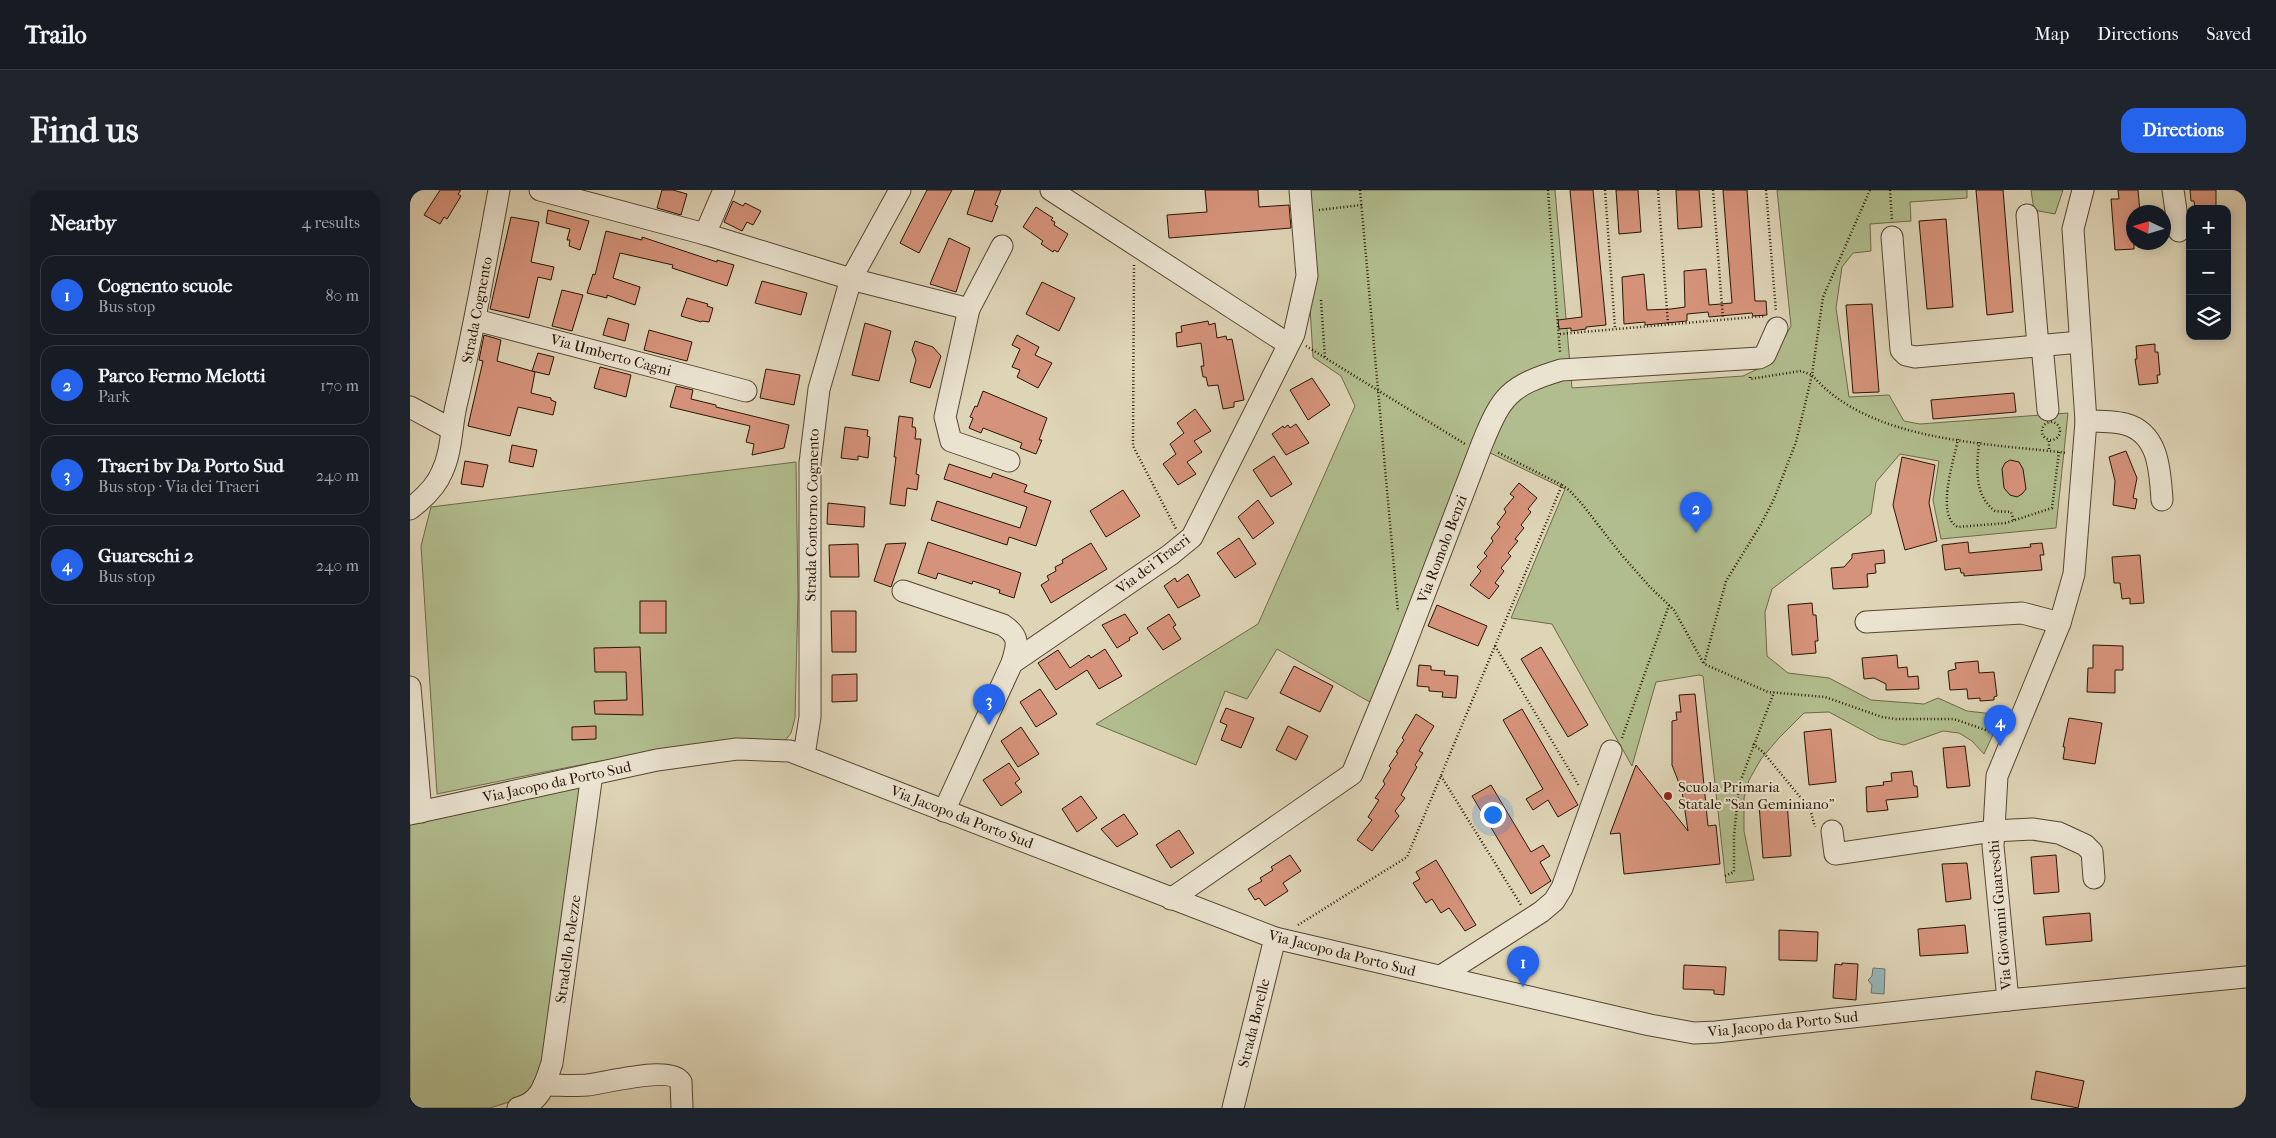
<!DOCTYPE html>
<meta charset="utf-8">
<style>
body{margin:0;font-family:"IM FELL French Canon",serif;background:#20242c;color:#f1f3f6}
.controls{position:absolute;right:15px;top:15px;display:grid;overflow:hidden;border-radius:10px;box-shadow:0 2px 12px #0003}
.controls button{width:45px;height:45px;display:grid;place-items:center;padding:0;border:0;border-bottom:1px solid #363941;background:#171b24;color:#f1f3f6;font:25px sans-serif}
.compass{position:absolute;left:1716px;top:15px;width:45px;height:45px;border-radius:50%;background:#171b24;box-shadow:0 2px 12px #0003;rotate:274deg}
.you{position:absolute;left:1082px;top:624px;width:18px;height:18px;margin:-12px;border:4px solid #fff;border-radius:50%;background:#1a73e8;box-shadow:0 0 0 8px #1a73e833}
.badge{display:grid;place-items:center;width:32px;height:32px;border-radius:50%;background:#2563eb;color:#fff;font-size:16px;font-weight:700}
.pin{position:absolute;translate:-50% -41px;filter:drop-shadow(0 1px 2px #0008)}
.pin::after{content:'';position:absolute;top:26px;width:18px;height:15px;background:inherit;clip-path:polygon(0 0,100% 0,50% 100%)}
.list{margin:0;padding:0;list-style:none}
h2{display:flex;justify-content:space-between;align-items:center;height:65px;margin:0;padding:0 20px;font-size:21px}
h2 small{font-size:16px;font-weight:400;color:#9ea1a6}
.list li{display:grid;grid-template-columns:32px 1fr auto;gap:15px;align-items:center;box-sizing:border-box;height:80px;margin:0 10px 10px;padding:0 10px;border:1px solid #363941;border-radius:15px}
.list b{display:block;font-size:19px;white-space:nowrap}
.list p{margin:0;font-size:16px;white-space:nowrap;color:#9ea1a6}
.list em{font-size:16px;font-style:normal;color:#9ea1a6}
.icon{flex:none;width:28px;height:28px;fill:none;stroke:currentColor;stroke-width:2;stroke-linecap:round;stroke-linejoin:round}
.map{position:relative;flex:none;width:1836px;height:918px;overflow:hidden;border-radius:15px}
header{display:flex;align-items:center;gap:30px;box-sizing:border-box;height:70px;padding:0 25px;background:#171b24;border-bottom:1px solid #363941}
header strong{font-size:24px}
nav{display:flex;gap:28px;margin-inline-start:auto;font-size:18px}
.intro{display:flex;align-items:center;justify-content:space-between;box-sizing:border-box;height:120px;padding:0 30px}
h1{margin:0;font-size:35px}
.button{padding:12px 22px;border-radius:15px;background:#2563eb;color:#fff;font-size:18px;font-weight:700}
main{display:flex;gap:30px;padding:0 30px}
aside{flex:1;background:#171b24;border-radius:15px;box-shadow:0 2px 12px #0003}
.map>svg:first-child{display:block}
.green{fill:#b1bd8e;stroke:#6e6948}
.water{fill:#97b5b8;stroke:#6b7570}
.building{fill:#d6937b;stroke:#2a1503}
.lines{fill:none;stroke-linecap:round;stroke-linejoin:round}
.minor-casing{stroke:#574530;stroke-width:23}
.path{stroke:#2a1503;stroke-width:2.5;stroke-dasharray:1 2.5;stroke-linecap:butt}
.minor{stroke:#eae3d0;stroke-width:21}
.poi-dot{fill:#8f2418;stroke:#eae3d0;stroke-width:2}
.labels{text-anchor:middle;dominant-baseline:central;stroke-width:4;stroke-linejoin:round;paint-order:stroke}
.street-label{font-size:15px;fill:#2a1503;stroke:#eae3d0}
.poi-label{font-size:15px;fill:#2a1503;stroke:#eae3d0;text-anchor:start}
</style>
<header>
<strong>Trailo</strong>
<nav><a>Map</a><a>Directions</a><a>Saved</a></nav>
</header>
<div class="intro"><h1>Find us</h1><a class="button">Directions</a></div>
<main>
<aside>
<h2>Nearby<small>4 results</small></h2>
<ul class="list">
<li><span class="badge">1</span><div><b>Cognento scuole</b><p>Bus stop</p></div><em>80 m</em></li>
<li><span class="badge">2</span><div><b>Parco Fermo Melotti</b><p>Park</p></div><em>170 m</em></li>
<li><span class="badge">3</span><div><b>Traeri bv Da Porto Sud</b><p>Bus stop · Via dei Traeri</p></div><em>240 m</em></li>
<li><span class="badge">4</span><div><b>Guareschi 2</b><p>Bus stop</p></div><em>240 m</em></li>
</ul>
</aside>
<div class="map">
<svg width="1836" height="918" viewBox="0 0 1836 918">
<rect width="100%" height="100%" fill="#ded4b6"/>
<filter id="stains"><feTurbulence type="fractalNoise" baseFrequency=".004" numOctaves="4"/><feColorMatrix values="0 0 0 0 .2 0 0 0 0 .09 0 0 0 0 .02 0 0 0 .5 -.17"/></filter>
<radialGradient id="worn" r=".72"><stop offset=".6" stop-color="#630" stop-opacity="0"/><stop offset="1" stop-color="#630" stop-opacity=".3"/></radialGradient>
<!-- green -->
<g class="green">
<polygon points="893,0 1145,0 1162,198 1333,186 1360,173 1381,136 1367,0 1557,0 1557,8 1500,12 1501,31 1460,34 1461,61 1443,63 1432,77 1426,118 1439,207 1479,205 1494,231 1510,234 1658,223 1646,338 1531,349 1523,310 1529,271 1490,264 1466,292 1461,324 1362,399 1355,422 1357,466 1378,483 1419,488 1461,510 1514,514 1528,508 1557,521 1592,525 1574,564 1562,551 1549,543 1533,541 1494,555 1469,549 1419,522 1394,523 1369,548 1351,569 1339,590 1334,608 1334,641 1344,690 1316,693 1293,486 1289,485 1246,492 1222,576 1142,434 1101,428 1155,299 1070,258 965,515 867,459 837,509 815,501 786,575 686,534 848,434 945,216 931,186 903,167"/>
<polygon points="1621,0 1653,0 1645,24 1624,20"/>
<path d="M 386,272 L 388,406 L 385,528 L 381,543 L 374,552 C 333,546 289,555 249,561 C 174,573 101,589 27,604 L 11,356 L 21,317 Z"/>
<polygon points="173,593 129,894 118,906 80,918 0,918 0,635"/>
</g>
<!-- water -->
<polygon class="water" points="1463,778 1475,779 1474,804 1461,803 1462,795 1458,790 1462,786"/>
<!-- building -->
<g class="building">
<polygon points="30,0 51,0 48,4 51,6 37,29 34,27 30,34 14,25"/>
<polygon points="252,0 263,0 277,4 271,25 247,18"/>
<polygon points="517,0 542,0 509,63 490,53"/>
<polygon points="565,0 591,0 585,15 588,16 582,32 557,24"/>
<polygon points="795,0 848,0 849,17 879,15 881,38 759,48 757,25 797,22"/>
<polygon points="1160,0 1183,0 1196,135 1176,137 1176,139 1161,141 1161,138 1149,139 1148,130 1172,127"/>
<polygon points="1206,0 1228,0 1231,42 1209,44"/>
<polygon points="1266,0 1289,0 1292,37 1268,39"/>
<polygon points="1313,0 1337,0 1345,111 1356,111 1357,125 1343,126 1342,123 1299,127 1298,122 1277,124 1277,131 1235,135 1235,132 1214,134 1212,87 1234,84 1237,120 1261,119 1275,117 1274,81 1296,79 1299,115 1322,113"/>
<polygon points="1566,0 1593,0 1603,122 1577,125"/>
<polygon points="1708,0 1728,0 1730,22 1724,22 1724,59 1705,60 1701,9 1709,9"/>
<polygon points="1780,0 1806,0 1806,19 1785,19 1784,11 1781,11"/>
<polygon points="323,11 333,16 335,13 351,21 343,35 337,32 332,41 314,32"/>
<polygon points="626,17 643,28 641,30 645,32 644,35 658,44 648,62 644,60 643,62 631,54 633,51 613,37"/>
<polygon points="138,20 179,31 170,60 159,56 160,50 157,50 160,39 136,33"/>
<polygon points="101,27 129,32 121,72 144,77 141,90 128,87 119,128 80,119"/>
<polygon points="1536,29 1543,117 1517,119 1509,31"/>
<polygon points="196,41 232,50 232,47 307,72 307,70 324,75 317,96 262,78 263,75 210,63 203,88 230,97 225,115 197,105 197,108 177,103 183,84 185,85"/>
<polygon points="539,48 560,58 546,102 520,94"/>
<polygon points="352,91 397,103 391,125 345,113"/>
<polygon points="632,92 665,108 649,141 616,124"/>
<polygon points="152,100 173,105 162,141 142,136"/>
<polygon points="277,108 298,114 297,116 303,118 299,132 292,131 291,132 271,126"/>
<polygon points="1462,114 1469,202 1443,203 1436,115"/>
<polygon points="198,128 219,134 215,151 193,145"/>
<polygon points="798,131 799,135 805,133 807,148 816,146 817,150 822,149 834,210 824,212 824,217 813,219 808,195 798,196 796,187 793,187 791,176 794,176 791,153 767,157 766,143 772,142 771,136"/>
<polygon points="455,133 481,141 469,191 442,185"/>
<polygon points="239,140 282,152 277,171 234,160"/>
<polygon points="74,145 91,150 87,171 125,182 121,203 141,208 141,210 146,212 143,225 108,217 100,246 58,236 73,171 69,170"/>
<polygon points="607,145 629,157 625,165 642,173 628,198 607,187 610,180 602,177 610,159 602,155"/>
<polygon points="505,151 523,157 531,166 520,198 500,192 506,170 502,160"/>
<polygon points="1745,154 1745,162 1748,162 1750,185 1747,185 1748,193 1729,195 1725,169 1727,169 1726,156"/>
<polygon points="128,163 144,167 139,185 122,181"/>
<polygon points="190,177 221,185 216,207 184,198"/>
<polygon points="356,179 390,185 384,215 350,208"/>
<polygon points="902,188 920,215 898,230 880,200"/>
<polygon points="266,196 283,200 281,209 306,215 306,217 379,235 374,258 342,265 344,254 336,252 340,236 260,217"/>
<polygon points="573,201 637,228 629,250 632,250 626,264 610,258 612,253 573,238 571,243 559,238 563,228 560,227 565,216 567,217"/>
<polygon points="1604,203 1606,222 1523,229 1521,210"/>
<polygon points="785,219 801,241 784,251 792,262 777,272 786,284 768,295 753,274 766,264 760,254 774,243 767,233"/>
<polygon points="489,226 503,228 502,237 505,237 506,241 505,249 511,249 506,284 509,285 507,300 497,298 495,316 480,314 486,267 484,267"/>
<polygon points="886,234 899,253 876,265 862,244 873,236 874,238 878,235 880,238"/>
<polygon points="435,237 458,240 457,246 460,247 458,268 448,266 448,270 431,268"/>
<polygon points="102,255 127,260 123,277 99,272"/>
<polygon points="1716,261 1727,288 1723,308 1727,309 1725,319 1703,315 1705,291 1699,267"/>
<polygon points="864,266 882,294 861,307 843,280"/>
<polygon points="1492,267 1525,275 1519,313 1527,351 1495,360 1483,315"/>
<polygon points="1600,270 1609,272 1613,279 1616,299 1612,304 1607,307 1600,305 1594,298 1592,279 1595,273"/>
<polygon points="55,271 78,275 73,297 51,294"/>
<polygon points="539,274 581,288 583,283 617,295 614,302 641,311 626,356 599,347 597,355 521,330 527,311 610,338 617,317 534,289"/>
<polygon points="1109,293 1127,308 1118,319 1121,322 1111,335 1114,338 1105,349 1108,351 1098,363 1101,366 1091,378 1094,381 1085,393 1089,396 1079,409 1060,395 1071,381 1067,377 1077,366 1074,363 1083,351 1081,348 1090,337 1087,334 1096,322 1094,319 1104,307 1100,304"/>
<polygon points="713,300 730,326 696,347 680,321"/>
<polygon points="848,310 864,333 843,349 828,327"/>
<polygon points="418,313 455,317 454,337 417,334"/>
<polygon points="829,348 846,374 825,388 807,363"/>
<polygon points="518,352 611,383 604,408 589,403 590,400 563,391 562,394 528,383 526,389 508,383"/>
<polygon points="1558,352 1559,363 1621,357 1620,354 1632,353 1634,365 1630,365 1632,380 1554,386 1554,383 1551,383 1550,378 1535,380 1532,355"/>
<polygon points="496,353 481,397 464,391 476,354"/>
<polygon points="681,353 697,379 641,413 631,395 639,390 637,386 646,381 645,377 653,373 652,370"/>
<polygon points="448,354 449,387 420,387 419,355"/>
<polygon points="1474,360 1475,373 1465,374 1466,383 1457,384 1458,397 1423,399 1421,378 1434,377 1442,368 1442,364"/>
<polygon points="1730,365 1734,413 1720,414 1720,408 1712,409 1710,393 1704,393 1702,367"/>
<polygon points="778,384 790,406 768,418 754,396 765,388 767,392"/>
<rect x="230" y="411" width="26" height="32"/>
<polygon points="1402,413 1403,425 1406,425 1408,451 1405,451 1406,463 1382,465 1378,415"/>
<polygon points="1027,415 1077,436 1068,456 1018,436"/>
<polygon points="421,421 446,421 446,462 422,462"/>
<polygon points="715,424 728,443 719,448 720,450 707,458 692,435"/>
<polygon points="759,424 766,435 763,437 771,449 753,460 737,438"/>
<polygon points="1683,455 1713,456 1713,480 1705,480 1705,503 1677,502 1678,478 1683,478"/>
<polygon points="230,457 233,525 185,524 184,511 217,510 216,482 185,482 184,458"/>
<polygon points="1131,457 1178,535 1158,547 1111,469"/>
<polygon points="695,459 712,486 689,499 677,480 646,500 628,473 648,460 660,478 679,465 681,468"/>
<polygon points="1487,465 1488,478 1497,477 1498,487 1508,486 1509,499 1476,500 1476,494 1464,488 1454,489 1452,468"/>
<polygon points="1568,471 1569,483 1584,482 1587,506 1584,507 1584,510 1570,511 1570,508 1558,509 1557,499 1540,500 1538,481 1546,479 1545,473"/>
<polygon points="1009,475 1021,476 1021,480 1035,481 1034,485 1048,486 1046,508 1032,507 1033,502 1019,501 1019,497 1007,496"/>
<polygon points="884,476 923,496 910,522 870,503"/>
<polygon points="447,484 447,511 422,512 422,485"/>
<polygon points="630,499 647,524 626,537 610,512"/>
<polygon points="1285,504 1298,636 1306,635 1310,674 1214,684 1210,643 1200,644 1226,575 1278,641 1272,601 1262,575 1262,531 1267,530 1266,522 1271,522 1269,505"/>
<polygon points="816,518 844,528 831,558 811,550 817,535 810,532"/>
<polygon points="1112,519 1168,615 1148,627 1138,610 1123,620 1116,609 1133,599 1093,530"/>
<polygon points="1006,524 1024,536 1009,561 1013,563 1005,575 1007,577 991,605 995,608 985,621 989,626 962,661 947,650 962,630 958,627 969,610 965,608 975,594 973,591 981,578 979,576 988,563 986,562 994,550 992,548"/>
<polygon points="1659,528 1692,533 1685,574 1653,569 1655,557 1653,557"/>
<polygon points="186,536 186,549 162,550 162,537"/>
<polygon points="878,536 898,546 886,570 866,560"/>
<polygon points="611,537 629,564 608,577 591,551"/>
<polygon points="1421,539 1426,592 1399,595 1394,542"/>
<polygon points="1555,556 1560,596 1537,598 1533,558"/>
<polygon points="599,573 610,589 605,593 612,602 591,616 573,590"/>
<polygon points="1502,581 1504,596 1507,596 1508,607 1476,610 1478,620 1457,622 1456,597 1474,595 1473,592 1482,591 1481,583"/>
<polygon points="1081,595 1121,662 1133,655 1140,666 1130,672 1141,691 1121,704 1062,606"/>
<polygon points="671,606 687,628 667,642 652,619"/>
<polygon points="1377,612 1381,666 1353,668 1349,614"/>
<polygon points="714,624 728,644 707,657 691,639"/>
<polygon points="769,640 784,663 761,678 746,655"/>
<polygon points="880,665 891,681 873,693 878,701 855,716 849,708 845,710 838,699 852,691 850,688 863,680 861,677"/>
<polygon points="1646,665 1649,702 1624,704 1621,667"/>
<polygon points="1026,670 1066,735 1055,741 1039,718 1031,723 1022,709 1016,713 1003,693 1010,689 1006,682"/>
<polygon points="1557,673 1561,709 1536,712 1532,674"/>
<polygon points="1680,723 1682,751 1636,755 1633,727"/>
<polygon points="1555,735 1558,763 1510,766 1508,739"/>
<polygon points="1369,740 1408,742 1407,771 1369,770"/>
<polygon points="1432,773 1448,774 1446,810 1423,808 1425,774 1432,775"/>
<polygon points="1274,775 1316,777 1314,805 1304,804 1304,800 1273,799"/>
<polygon points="1626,881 1674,891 1668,918 1621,909"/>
</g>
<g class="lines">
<!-- minor casing -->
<g class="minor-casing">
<g id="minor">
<polyline points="130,0 295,44 441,89 559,119"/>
<polyline points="641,0 878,154"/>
<polyline points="1763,0 1769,41"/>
<polyline points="1617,25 1628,156"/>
<polyline points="295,44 314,0"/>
<polyline points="1482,47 1491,160 1496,165 1505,167 1670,152"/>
<polyline points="592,56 559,119 535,227 541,251 599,271"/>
<polyline points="66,130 336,201"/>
<polyline points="1632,155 1638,220"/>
<polyline points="0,217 41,239"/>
<path d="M 1676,231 C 1689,231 1703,231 1715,234 C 1749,243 1750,281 1752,310"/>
<path d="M 0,319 C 13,309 26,297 32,282 C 42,261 41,238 46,216 C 63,144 76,72 89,0"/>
<path d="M 493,401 L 593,435 C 611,447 607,455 602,473"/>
<polyline points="1456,432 1612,423 1650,433"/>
<polyline points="0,497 11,622"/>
<polyline points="394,565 400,527 400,273 409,199 441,89 490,0"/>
<polyline points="534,621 602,473 760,365 782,347 884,144 897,86 890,0"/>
<polyline points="0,624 247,570 327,559 380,561 865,748 1240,835 1284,843 1306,842 1598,810 1836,787"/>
<polyline points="1422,641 1425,664 1583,641 1622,639 1649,643 1675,655 1682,662 1684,688"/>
<path d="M 761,709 L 942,584 L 991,465 L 1072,254 C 1092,205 1099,196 1151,180 L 1349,168 L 1355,165 L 1367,138"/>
<polyline points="1031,786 1131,722 1144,711 1152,698 1201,561"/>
<polyline points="1598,810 1583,656 1587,586 1650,433 1664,384 1676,231 1663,39 1673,0"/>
<path d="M 134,895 C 149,895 163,896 177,895 C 197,893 260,875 271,892 L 272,918"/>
<path d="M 108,918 C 131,912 135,894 142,873 L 182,584"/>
<polyline points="823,918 865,748"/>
</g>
</g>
<!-- path -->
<g class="path">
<polyline points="950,0 988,422"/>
<polyline points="1138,0 1150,163"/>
<polyline points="1195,0 1205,138"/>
<polyline points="1248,0 1258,134"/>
<polyline points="1303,0 1313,129"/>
<polyline points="1356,0 1366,122"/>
<path d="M 1460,0 L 1413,107 L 1402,185 C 1459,252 1576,253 1657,263"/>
<polyline points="1480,0 1482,31"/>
<polyline points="909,20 952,15"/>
<polyline points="724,75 723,256 766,339"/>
<polyline points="911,110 915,169"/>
<polyline points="1150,144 1355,126"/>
<polyline points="896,156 1055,254"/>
<polyline points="1340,187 1340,189 1391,181 1402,185 1386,252 1364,309 1350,336 1316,391 1294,474 1358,502 1415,507 1472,527 1486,529 1544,529 1587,544"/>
<circle cx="1641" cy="241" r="9"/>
<path d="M 1548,249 C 1544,270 1525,326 1548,337 L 1596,333 L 1642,318 L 1649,262"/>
<polyline points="1639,251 1639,260"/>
<path d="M 1569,252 C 1567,276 1563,305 1585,321 L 1601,322 L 1604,331"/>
<polyline points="1152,295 1159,300 1172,314 1210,363 1240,397 1264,420 1294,474"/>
<polyline points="1085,456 1169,596"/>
<polyline points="1212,548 1259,415"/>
<polyline points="1343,554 1353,562 1400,619 1405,637"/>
<polyline points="1031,586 1111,715"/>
<polyline points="1315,686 1324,682 1324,646 1329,595 1364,502"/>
<polyline points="888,735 997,667 1152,295 1087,262"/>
</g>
<!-- minor -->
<use href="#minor" class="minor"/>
</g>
<!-- markers -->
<circle class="poi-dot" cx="1258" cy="606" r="5"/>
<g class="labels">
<!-- street labels -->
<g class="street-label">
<text transform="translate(67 120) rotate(-79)">Strada Cognento</text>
<text transform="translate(201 165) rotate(15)">Via Umberto Cagni</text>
<text transform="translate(402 325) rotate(-89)">Strada Contorno Cognento</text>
<text transform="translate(1032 359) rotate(-69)">Via Romolo Benzi</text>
<text transform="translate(743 374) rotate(-37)">Via dei Traeri</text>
<text transform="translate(147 592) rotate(-12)">Via Jacopo da Porto Sud</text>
<text transform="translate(552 627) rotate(21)">Via Jacopo da Porto Sud</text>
<text transform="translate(1590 725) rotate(-95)">Via Giovanni Guareschi</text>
<text transform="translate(158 759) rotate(-82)">Stradello Polezze</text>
<text transform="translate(932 763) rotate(14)">Via Jacopo da Porto Sud</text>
<text transform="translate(844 833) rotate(-76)">Strada Borelle</text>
<text transform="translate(1373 834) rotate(-6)">Via Jacopo da Porto Sud</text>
</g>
<!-- poi labels -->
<g class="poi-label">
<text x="1268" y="597">Scuola Primaria<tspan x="1268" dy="17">Statale "San Geminiano"</tspan></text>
</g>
</g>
<rect width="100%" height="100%" filter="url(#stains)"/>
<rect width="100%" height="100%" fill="url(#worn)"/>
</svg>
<div class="controls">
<button>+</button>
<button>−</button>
<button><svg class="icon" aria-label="layers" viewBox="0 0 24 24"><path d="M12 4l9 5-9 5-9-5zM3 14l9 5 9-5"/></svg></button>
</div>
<svg class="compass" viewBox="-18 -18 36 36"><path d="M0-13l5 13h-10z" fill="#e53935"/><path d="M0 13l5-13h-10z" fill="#9ea1a6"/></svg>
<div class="you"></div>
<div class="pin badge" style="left:1113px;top:797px">1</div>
<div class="pin badge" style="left:1286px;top:343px">2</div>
<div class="pin badge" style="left:579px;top:535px">3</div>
<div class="pin badge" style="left:1590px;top:556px">4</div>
</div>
</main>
